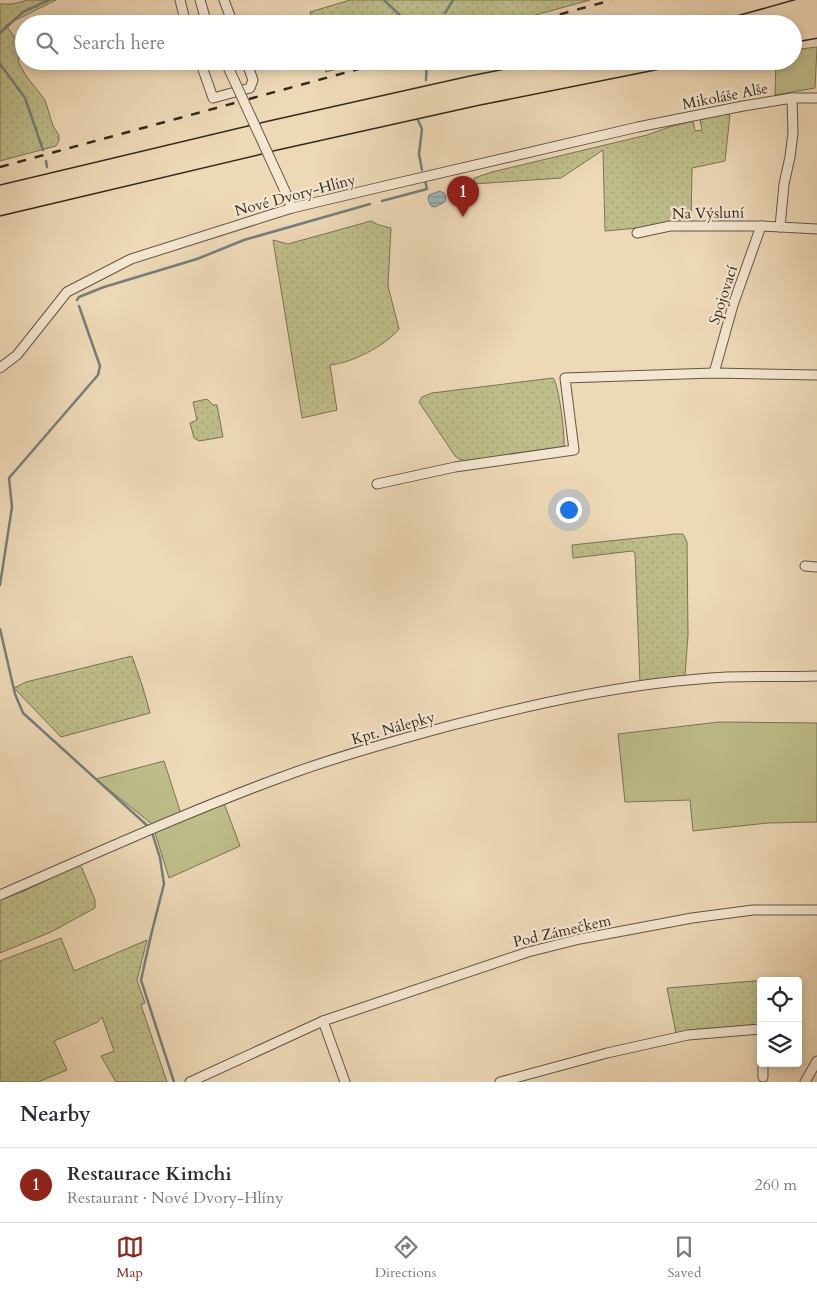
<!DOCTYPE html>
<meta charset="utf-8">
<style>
body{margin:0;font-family:Cardo,serif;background:#f7f7f7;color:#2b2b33}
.controls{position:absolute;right:15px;bottom:15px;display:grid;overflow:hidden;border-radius:5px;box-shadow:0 2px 8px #0003}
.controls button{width:45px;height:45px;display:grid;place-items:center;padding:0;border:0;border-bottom:1px solid #e1e1e2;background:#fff;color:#2b2b33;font:25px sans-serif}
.you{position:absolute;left:568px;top:509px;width:18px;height:18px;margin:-12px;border:4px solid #fff;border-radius:50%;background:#1a73e8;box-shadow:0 0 0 8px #1a73e833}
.badge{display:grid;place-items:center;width:32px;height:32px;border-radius:50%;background:#8f2418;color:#fff;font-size:16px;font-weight:700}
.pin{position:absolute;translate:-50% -41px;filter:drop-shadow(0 1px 2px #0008)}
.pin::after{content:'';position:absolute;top:26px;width:18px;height:15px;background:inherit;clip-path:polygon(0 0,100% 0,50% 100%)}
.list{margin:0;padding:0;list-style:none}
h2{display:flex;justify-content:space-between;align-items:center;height:65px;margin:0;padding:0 20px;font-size:21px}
h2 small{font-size:16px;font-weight:400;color:#7c7c81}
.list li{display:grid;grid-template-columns:32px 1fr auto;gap:15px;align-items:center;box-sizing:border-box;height:75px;padding:0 20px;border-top:1px solid #e1e1e2}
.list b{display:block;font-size:19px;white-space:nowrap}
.list p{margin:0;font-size:16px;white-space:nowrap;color:#7c7c81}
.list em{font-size:16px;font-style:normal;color:#7c7c81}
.icon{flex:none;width:28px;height:28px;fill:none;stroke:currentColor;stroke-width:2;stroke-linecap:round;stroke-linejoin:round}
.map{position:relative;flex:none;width:817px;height:1082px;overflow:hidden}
.search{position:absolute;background:#fff;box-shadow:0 2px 8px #0003;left:15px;right:15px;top:15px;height:55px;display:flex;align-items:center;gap:12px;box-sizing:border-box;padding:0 18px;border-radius:28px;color:#7c7c81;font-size:19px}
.sheet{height:140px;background:#fff}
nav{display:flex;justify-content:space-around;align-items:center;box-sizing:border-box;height:70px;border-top:1px solid #e1e1e2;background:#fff;font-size:14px;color:#7c7c81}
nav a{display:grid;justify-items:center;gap:2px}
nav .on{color:#8f2418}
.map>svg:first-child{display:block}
.grass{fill:url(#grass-dots);stroke:#787456}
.garden{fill:#bebe8a;stroke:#787456}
.water{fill:url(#water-rules);stroke:#747f7d}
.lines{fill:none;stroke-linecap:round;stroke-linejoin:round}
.stream{stroke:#747f7d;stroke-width:2.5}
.minor-casing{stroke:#625646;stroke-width:11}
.trunk-casing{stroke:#332b21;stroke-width:18}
.motorway-casing{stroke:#332b21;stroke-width:19}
.minor{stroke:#f4e6d0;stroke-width:9}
.trunk{stroke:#eed9b7;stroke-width:15}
.motorway{stroke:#eed9b7;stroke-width:16}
.rail{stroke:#332b21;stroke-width:2.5;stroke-dasharray:9 9;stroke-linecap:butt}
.minor-bridge-casing{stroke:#625646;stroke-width:11;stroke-linecap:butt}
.minor-bridge{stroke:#f4e6d0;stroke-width:9}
.labels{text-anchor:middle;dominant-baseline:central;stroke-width:4.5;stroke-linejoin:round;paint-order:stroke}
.street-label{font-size:15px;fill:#332b21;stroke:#f4e6d0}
</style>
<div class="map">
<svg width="817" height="1082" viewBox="0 0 817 1082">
<defs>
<pattern id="grass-dots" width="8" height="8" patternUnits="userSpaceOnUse" patternTransform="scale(1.25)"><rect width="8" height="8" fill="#bebe8a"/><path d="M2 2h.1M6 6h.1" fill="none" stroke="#a4a377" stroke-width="1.8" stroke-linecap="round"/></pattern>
<pattern id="water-rules" width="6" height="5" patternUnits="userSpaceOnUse" patternTransform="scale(1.25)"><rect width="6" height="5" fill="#9fb7ba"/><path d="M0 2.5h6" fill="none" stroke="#829597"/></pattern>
</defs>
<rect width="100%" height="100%" fill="#eed9b7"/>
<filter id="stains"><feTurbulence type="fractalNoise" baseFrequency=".004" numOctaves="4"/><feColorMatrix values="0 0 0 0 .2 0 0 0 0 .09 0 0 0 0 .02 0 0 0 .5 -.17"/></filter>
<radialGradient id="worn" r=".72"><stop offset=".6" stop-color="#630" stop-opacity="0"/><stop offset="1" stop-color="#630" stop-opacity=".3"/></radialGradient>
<!-- grass -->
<g class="grass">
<polygon points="28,0 56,0 6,25 22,48 18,62 27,77 45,100 53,126 59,135 59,141 56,146 0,161 0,4 12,4"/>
<polygon points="350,0 590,0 503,24 313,24 310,12"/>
<polygon points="323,61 366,61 326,72"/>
<polygon points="723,114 730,115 725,161 692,168 691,223 605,231 603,150 561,178 474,184 474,178 492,172 647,135 669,127 693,121 695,131 702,130 700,120"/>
<path d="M 371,221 L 379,225 L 391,228 L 388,286 L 399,329 C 385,346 352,363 330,365 L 337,410 L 302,418 L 273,240 L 288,244 Z"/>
<path d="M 553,378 C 559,384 565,436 564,446 L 561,447 L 467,461 L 459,459 L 455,456 L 419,402 L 422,397 L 432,393 Z"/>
<polygon points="207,399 213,405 217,405 223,437 199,441 194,438 190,423 197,420 193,402"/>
<polygon points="675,534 683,534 687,542 688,635 685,675 680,677 640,682 635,553 632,551 573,558 572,545"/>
<polygon points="132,656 143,688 150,713 61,737 14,688 26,682"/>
<polygon points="78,865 82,868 95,900 95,908 51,932 0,953 0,900 24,891"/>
<polygon points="61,938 74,971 147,940 137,980 145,1003 141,1005 167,1082 116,1082 101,1056 114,1051 102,1017 98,1022 54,1041 67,1070 38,1082 0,1082 0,961"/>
<polygon points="754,981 761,981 761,1024 694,1030 676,1033 667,988"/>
</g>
<!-- garden -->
<g class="garden">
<polygon points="817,47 815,88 775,95 776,61 793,61 793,50"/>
<polygon points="719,722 817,723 817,822 768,823 693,831 690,800 625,802 618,734"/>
<polygon points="164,761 181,814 153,825 96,779"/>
<polygon points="224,803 240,846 169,878 154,830"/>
</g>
<!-- water -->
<polygon class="water" points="440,191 444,193 446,197 445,202 435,207 431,206 428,199 429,195"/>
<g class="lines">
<!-- stream -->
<g class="stream">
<polyline points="384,0 409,24"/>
<polyline points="445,13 453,0"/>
<polyline points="0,33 23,12 49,0"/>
<polyline points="0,64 25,98 43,150"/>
<polyline points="426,80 427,61"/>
<polyline points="418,120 422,129 419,154 422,170"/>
<polyline points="46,161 47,167"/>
<polyline points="382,201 427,189 425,180"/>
<polyline points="77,300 79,297 104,287 197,259 244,240 370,204"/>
<polyline points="0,585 12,507 9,478 98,375 100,366 79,306"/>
<polyline points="0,629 15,694 23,713 151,829 160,858 164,884 151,935 141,980 174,1082"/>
</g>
<!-- minor casing -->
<g class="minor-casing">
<g id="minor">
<polyline points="180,0 186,24"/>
<polyline points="200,0 207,24"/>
<polyline points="224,0 233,24"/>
<polyline points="200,61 213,98 250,88 253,80 246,61"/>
<polyline points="225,61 234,80"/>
<polyline points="285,191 292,208"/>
<polyline points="780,227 784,184 790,157 793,133 792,98"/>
<polyline points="637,233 670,226 761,226 817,229"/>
<polyline points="0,368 17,355 67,292 131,259 292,208 372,189 638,127 743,106 792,98 817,98"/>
<polyline points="714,373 733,305 761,226"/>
<polyline points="377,484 455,467 574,450 565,378 714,373 817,375"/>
<polyline points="805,566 817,567"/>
<path d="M 0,895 C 97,853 193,809 293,773 C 342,755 394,741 445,727 C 537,703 631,682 727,677 C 757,676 787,677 817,676"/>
<polyline points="323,1021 345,1082"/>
<polyline points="763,1063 763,1077"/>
<polyline points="190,1082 323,1021 528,952 580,939 692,918 753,910 817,910"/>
<polyline points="500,1082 607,1053 688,1035 761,1029"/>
<polyline points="805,1082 817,1061"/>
</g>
</g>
<!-- trunk casing -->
<g class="trunk-casing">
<g id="trunk">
<polyline points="739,24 817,2"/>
<polyline points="780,24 817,16"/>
<polyline points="793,34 817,30"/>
</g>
</g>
<!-- motorway casing -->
<g class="motorway-casing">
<g id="motorway">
<polyline points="264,131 474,84 590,61"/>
<polyline points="269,143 476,97 656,61"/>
<polyline points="0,194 252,134"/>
<polyline points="0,207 258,146"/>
</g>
</g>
<!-- minor -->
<use href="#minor" class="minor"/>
<!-- trunk -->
<use href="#trunk" class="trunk"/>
<!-- motorway -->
<use href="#motorway" class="motorway"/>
<!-- rail -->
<g class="rail">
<polyline points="525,24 612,0"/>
<polyline points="249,99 388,61"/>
<polyline points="0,167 238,102"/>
</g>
<!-- minor-bridge casing -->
<g class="minor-bridge-casing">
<polyline id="minor-bridge" points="234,80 285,191"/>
</g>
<!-- minor-bridge -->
<use href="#minor-bridge" class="minor-bridge"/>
</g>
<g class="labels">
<!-- street labels -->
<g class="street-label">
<text transform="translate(725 96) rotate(-11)">Mikoláše Alše</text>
<text transform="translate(295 195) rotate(-15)">Nové Dvory-Hlíny</text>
<text transform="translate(708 213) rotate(-1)">Na Výsluní</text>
<text transform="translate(723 295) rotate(-72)">Spojovací</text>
<text transform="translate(393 728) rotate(-16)">Kpt. Nálepky</text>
<text transform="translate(562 931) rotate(-13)">Pod Zámečkem</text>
</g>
</g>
<rect width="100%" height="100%" filter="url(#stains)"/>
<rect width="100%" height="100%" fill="url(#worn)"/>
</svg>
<div class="controls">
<button><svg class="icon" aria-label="locate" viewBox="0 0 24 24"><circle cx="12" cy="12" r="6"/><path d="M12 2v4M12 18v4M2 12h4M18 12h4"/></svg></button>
<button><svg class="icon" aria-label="layers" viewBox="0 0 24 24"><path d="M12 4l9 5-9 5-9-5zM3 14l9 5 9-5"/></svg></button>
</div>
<div class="you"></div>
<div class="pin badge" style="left:463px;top:217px">1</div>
<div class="search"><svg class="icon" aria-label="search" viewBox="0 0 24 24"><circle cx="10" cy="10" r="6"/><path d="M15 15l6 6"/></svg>Search here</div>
</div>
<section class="sheet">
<h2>Nearby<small></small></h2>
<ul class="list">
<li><span class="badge">1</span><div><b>Restaurace Kimchi</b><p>Restaurant · Nové Dvory-Hlíny</p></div><em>260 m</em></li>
</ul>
</section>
<nav>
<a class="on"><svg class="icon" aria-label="map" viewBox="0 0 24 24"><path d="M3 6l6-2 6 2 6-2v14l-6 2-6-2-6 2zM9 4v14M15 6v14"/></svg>Map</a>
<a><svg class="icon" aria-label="directions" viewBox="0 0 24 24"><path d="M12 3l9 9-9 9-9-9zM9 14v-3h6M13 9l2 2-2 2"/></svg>Directions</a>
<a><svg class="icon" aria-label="saved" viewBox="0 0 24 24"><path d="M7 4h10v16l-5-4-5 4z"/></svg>Saved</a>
</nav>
